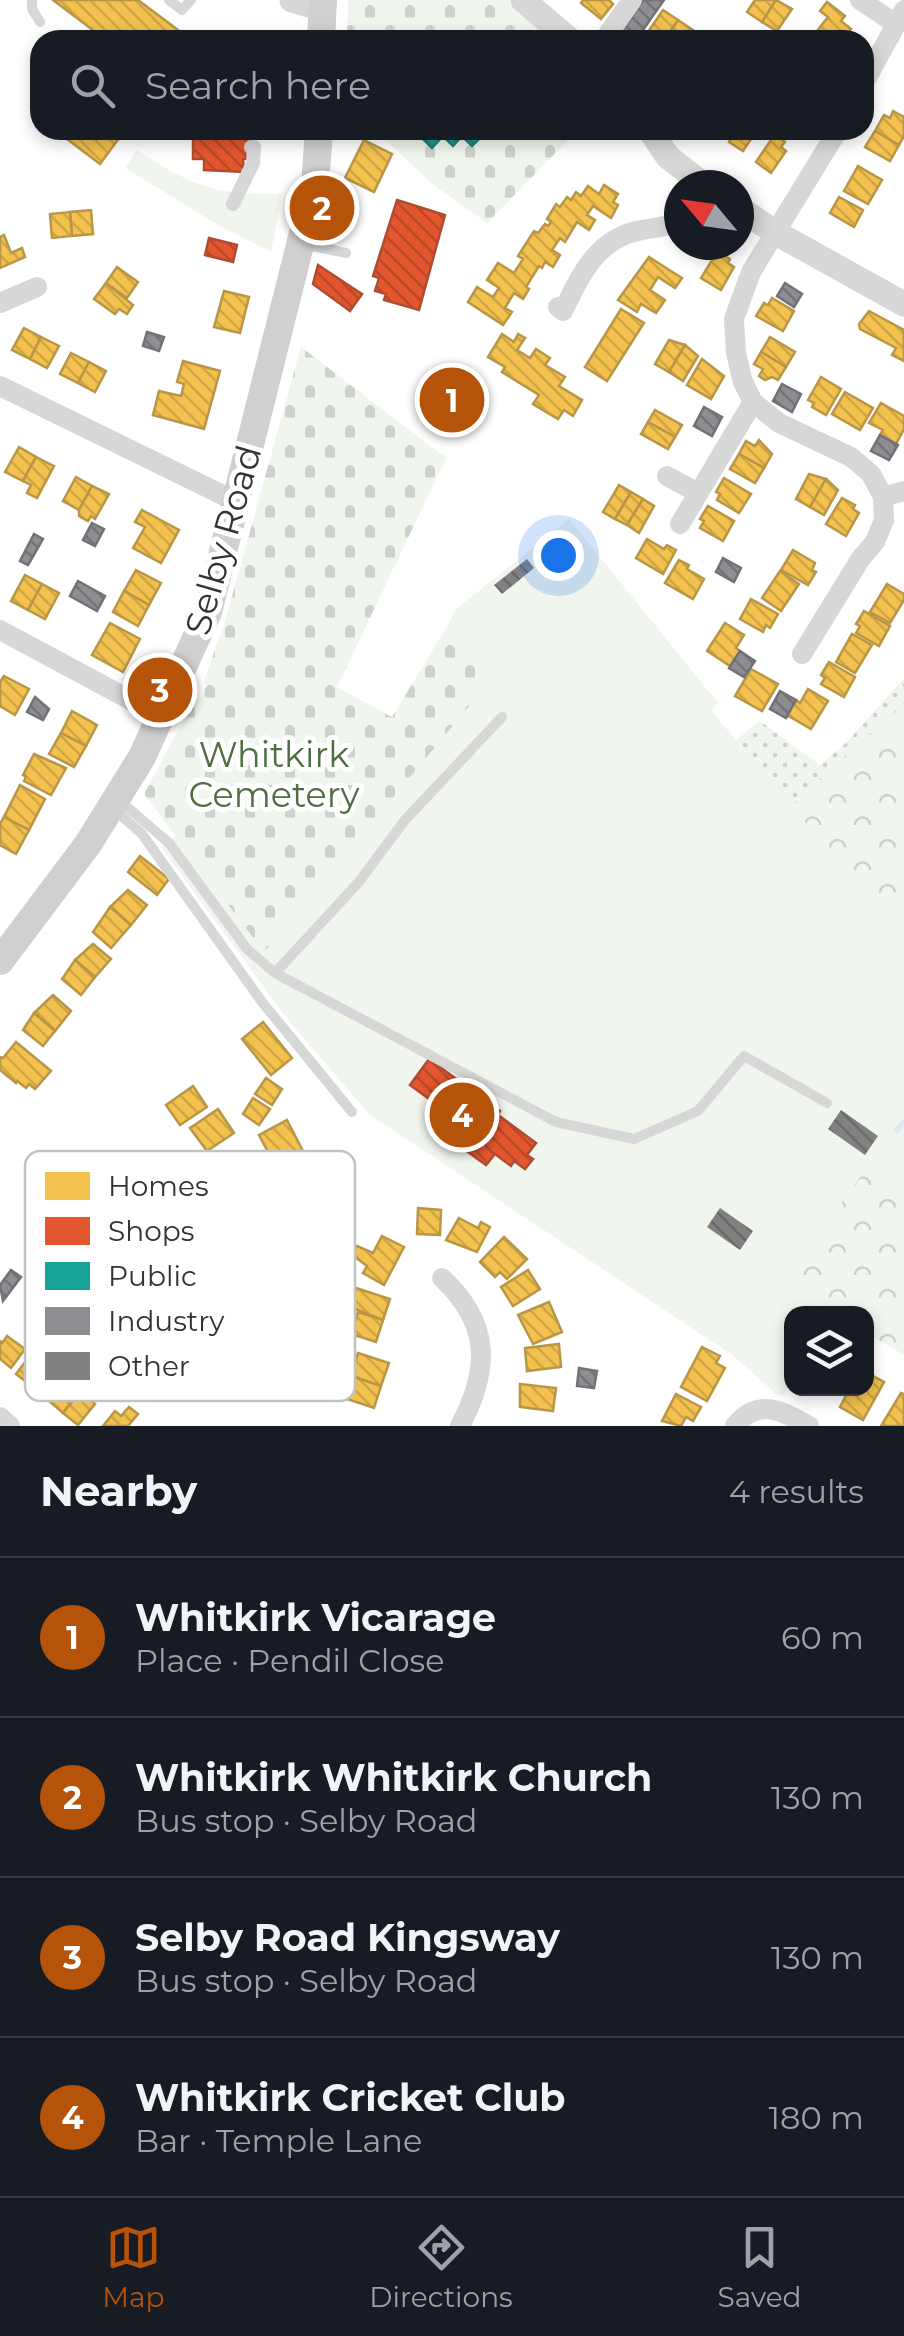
<!DOCTYPE html>
<meta charset="utf-8">
<style>
body{margin:0;font-family:Montserrat,sans-serif;background:#242831;color:#f1f3f6}
.controls{position:absolute;right:30px;bottom:30px;display:grid;overflow:hidden;border-radius:20px;box-shadow:0 5px 15px #0003}
.controls button{width:90px;height:90px;display:grid;place-items:center;padding:0;border:0;border-bottom:2px solid #363941;background:#171b24;color:#f1f3f6;font:50px sans-serif}
.compass{position:absolute;left:664px;top:170px;width:90px;height:90px;border-radius:50%;background:#171b24;box-shadow:0 5px 15px #0003;rotate:299deg}
.you{position:absolute;left:558px;top:555px;width:35px;height:35px;margin:-25px;border:8px solid #fff;border-radius:50%;background:#1a73e8;box-shadow:0 0 0 15px #1a73e833}
.badge{display:grid;place-items:center;width:65px;height:65px;border-radius:50%;background:#b45309;color:#fff;font-size:32px;font-weight:700}
.pin{position:absolute;translate:-50% -50%;border:5px solid #fff;box-shadow:0 2px 10px #0006}
.list{margin:0;padding:0;list-style:none}
h2{display:flex;justify-content:space-between;align-items:center;height:130px;margin:0;padding:0 40px;font-size:42px}
h2 small{font-size:32px;font-weight:400;color:#9ea1a6}
.list li{display:grid;grid-template-columns:65px 1fr auto;gap:30px;align-items:center;box-sizing:border-box;height:160px;padding:0 40px;border-top:2px solid #363941}
.list b{display:block;font-size:38px;white-space:nowrap}
.list p{margin:0;font-size:32px;white-space:nowrap;color:#9ea1a6}
.list em{font-size:32px;font-style:normal;color:#9ea1a6}
.icon{flex:none;width:55px;height:55px;fill:none;stroke:currentColor;stroke-width:2;stroke-linecap:round;stroke-linejoin:round}
.map{position:relative;flex:none;width:904px;height:1426px;overflow:hidden}
.search{position:absolute;background:#171b24;box-shadow:0 5px 15px #0003;left:30px;right:30px;top:30px;height:110px;display:flex;align-items:center;gap:25px;box-sizing:border-box;padding:0 35px;border-radius:30px;color:#9ea1a6;font-size:38px}
.sheet{height:770px;background:#171b24}
nav{display:flex;justify-content:space-around;align-items:center;box-sizing:border-box;height:140px;border-top:2px solid #363941;background:#171b24;font-size:28px;color:#9ea1a6}
nav a{display:grid;justify-items:center;gap:5px}
nav .on{color:#b45309}
.map>svg:first-child{display:block}
.grass{fill:url(#grass-dots)}
.cemetery{fill:url(#cemetery-stones)}
.park{fill:url(#park-crowns)}
.garden{fill:#f0f5ed}
.homes{fill:url(#homes-back-hatch);stroke:#b99646;stroke-width:2.5}
.shops{fill:url(#shops-back-hatch);stroke:#af4c30;stroke-width:2.5}
.public{fill:url(#public-back-hatch);stroke:#1f817a;stroke-width:2.5}
.industry{fill:url(#industry-back-hatch);stroke:#727276;stroke-width:2.5}
.lines{fill:none;stroke-linecap:round;stroke-linejoin:round}
.stream{stroke:#dee8f2;stroke-width:6}
.building{fill:url(#building-back-hatch)}
.service{stroke:#d7d7d7;stroke-width:10}
.pedestrian{stroke:#d7d7d7;stroke-width:14}
.minor{stroke:#d7d7d7;stroke-width:20}
.tertiary{stroke:#d7d7d7;stroke-width:25}
.secondary{stroke:#d0d0d0;stroke-width:28}
.labels{text-anchor:middle;dominant-baseline:central;stroke-width:10;stroke-linejoin:round;paint-order:stroke}
.street-label{font-size:35px;fill:#333;stroke:#fff}
.park-label{font-size:35px;fill:#506e41;stroke:#fff}
.key{fill:#fff;stroke:#c2c2c2;stroke-width:2.5}
.key-label{font-size:28px;fill:#333}
</style>
<div class="map">
<svg width="904" height="1426" viewBox="0 0 904 1426">
<defs>
<pattern id="grass-dots" width="8" height="8" patternUnits="userSpaceOnUse" patternTransform="scale(2.5)"><rect width="8" height="8" fill="#f0f5ed"/><path d="M2 2h.1M6 6h.1" fill="none" stroke="#ced2cc" stroke-width="1.8" stroke-linecap="round"/></pattern>
<pattern id="cemetery-stones" width="16" height="16" patternUnits="userSpaceOnUse" patternTransform="scale(2.5)"><rect width="16" height="16" fill="#f0f5ed"/><path d="M2 7V4a2 2 0 0 1 4 0v3zM10 15v-3a2 2 0 0 1 4 0v3z" fill="#ced2cc"/></pattern>
<pattern id="park-crowns" width="20" height="18" patternUnits="userSpaceOnUse" patternTransform="scale(2.5)"><rect width="20" height="18" fill="#f0f5ed"/><path d="M2 6a3 3 0 1 1 6 0M12 15a3 3 0 1 1 6 0" fill="none" stroke="#ced2cc"/></pattern>
<pattern id="homes-back-hatch" width="6" height="6" patternUnits="userSpaceOnUse" patternTransform="scale(2.5)"><rect width="6" height="6" fill="#f2c14e"/><path d="M-1 5l2 2M0 0l6 6M5-1l2 2" fill="none" stroke="#d0a645"/></pattern>
<pattern id="shops-back-hatch" width="6" height="6" patternUnits="userSpaceOnUse" patternTransform="scale(2.5)"><rect width="6" height="6" fill="#e4572e"/><path d="M-1 5l2 2M0 0l6 6M5-1l2 2" fill="none" stroke="#b94928"/></pattern>
<pattern id="public-back-hatch" width="6" height="6" patternUnits="userSpaceOnUse" patternTransform="scale(2.5)"><rect width="6" height="6" fill="#17a398"/><path d="M-1 5l2 2M0 0l6 6M5-1l2 2" fill="none" stroke="#15857d"/></pattern>
<pattern id="industry-back-hatch" width="6" height="6" patternUnits="userSpaceOnUse" patternTransform="scale(2.5)"><rect width="6" height="6" fill="#8d8d92"/><path d="M-1 5l2 2M0 0l6 6M5-1l2 2" fill="none" stroke="#747478"/></pattern>
<pattern id="building-back-hatch" width="6" height="6" patternUnits="userSpaceOnUse" patternTransform="scale(2.5)"><rect width="6" height="6" fill="#818181"/><path d="M-1 5l2 2M0 0l6 6M5-1l2 2" fill="none" stroke="#6a6a6a"/></pattern>
</defs>
<rect width="100%" height="100%" fill="#fff"/>
<!-- grass -->
<polygon class="grass" points="904,678 904,726 889,913 790,806 736,740 760,721 820,765 848,741"/>
<!-- cemetery -->
<g class="cemetery">
<polygon points="348,0 523,0 570,40 347,40"/>
<polygon points="376,130 424,130 419,135 432,148 443,136 453,145 462,136 473,146 483,135 478,130 578,130 487,223 431,183"/>
<polygon points="301,347 446,458 337,687 392,717 448,625 492,679 264,953 144,794 194,701 200,699 206,686 204,680 224,625"/>
</g>
<!-- park -->
<g class="park">
<polygon points="904,703 904,929 790,806"/>
<polygon points="904,1145 904,1355 867,1333 866,1314 834,1313 782,1284 868,1166 877,1164"/>
</g>
<!-- garden -->
<g class="garden">
<path d="M 137,150 C 191,186 217,196 282,194 L 271,252 L 220,226 L 125,168 Z"/>
<polygon points="569,519 718,703 711,710 790,806 904,929 904,1178 888,1166 868,1166 783,1283 829,1311 828,1313 792,1314 791,1381 784,1396 776,1394 734,1356 369,1114 289,1021 161,847 176,836 264,952 492,679 448,625 456,609"/>
</g>
<!-- homes -->
<g class="homes">
<polygon points="53,0 138,0 182,33 191,32 192,40 106,40"/>
<polygon points="583,0 609,0 613,4 601,19 581,3"/>
<polygon points="755,0 776,0 762,22 747,12"/>
<polygon points="776,0 792,9 777,31 762,22"/>
<polygon points="827,2 845,16 841,21 851,29 843,40 829,40 817,31 828,17 820,11"/>
<polygon points="663,10 678,20 665,40 660,40 648,32"/>
<polygon points="678,20 693,30 686,40 665,40"/>
<polygon points="893,111 904,117 904,136 899,145 875,131 884,115 890,118"/>
<polygon points="67,130 125,130 100,164 63,136"/>
<polygon points="737,130 757,130 743,151 729,142"/>
<polygon points="875,131 899,145 890,161 865,147"/>
<polygon points="775,134 785,142 781,147 786,151 771,173 756,162"/>
<polygon points="364,140 392,154 374,192 345,178"/>
<polygon points="858,166 882,180 868,204 844,191"/>
<polygon points="604,185 618,194 613,202 618,205 611,218 593,206 587,215 595,220 589,230 577,222 565,242 560,238 552,250 560,255 553,267 545,262 542,268 539,266 526,287 529,289 523,299 514,293 505,308 512,312 503,325 468,302 477,287 493,297 499,288 487,280 498,263 514,273 523,259 518,256 534,231 538,233 545,224 548,226 551,222 547,219 556,204 560,207 567,197 571,200 576,192 581,196 588,186 599,194"/>
<polygon points="839,197 863,210 854,227 830,213"/>
<polygon points="91,210 93,234 72,236 70,212"/>
<polygon points="70,212 72,236 52,238 50,214"/>
<polygon points="4,235 11,253 22,248 25,257 0,268 0,237"/>
<polygon points="717,252 730,259 728,263 734,267 721,290 701,278"/>
<polygon points="649,257 682,278 675,288 658,277 650,290 665,300 656,313 641,304 637,312 618,300"/>
<polygon points="117,267 138,282 127,298 106,283"/>
<polygon points="106,283 133,305 127,314 119,309 115,314 94,299"/>
<polygon points="224,291 249,297 240,333 214,327"/>
<polygon points="772,298 794,311 783,331 756,316 764,303 768,305"/>
<polygon points="621,309 644,323 607,381 585,367"/>
<polygon points="869,311 904,330 904,361 892,355 896,348 860,329 859,324"/>
<polygon points="24,328 41,337 30,359 12,350"/>
<polygon points="502,334 514,342 518,334 525,338 517,350 530,358 536,349 550,358 545,365 565,377 559,386 582,400 573,416 564,410 558,419 533,404 539,395 502,372 505,367 488,357"/>
<polygon points="41,337 59,346 47,368 30,359"/>
<polygon points="770,337 795,352 786,367 761,352"/>
<polygon points="669,340 685,345 669,372 655,364"/>
<polygon points="685,345 698,356 683,381 669,372"/>
<polygon points="761,352 786,367 778,380 772,377 765,380 759,376 763,369 754,364"/>
<polygon points="71,353 89,362 78,383 60,374"/>
<polygon points="702,359 724,376 711,399 687,385"/>
<polygon points="183,361 220,371 204,429 153,415 159,391 181,396 184,384 177,382"/>
<polygon points="89,362 106,371 95,392 78,383"/>
<polygon points="454,375 474,395 446,422 430,405 448,388 444,384"/>
<polygon points="821,377 841,389 826,415 812,407 814,403 808,400"/>
<polygon points="845,392 873,408 860,430 832,414"/>
<polygon points="881,403 904,416 904,429 896,444 880,435 883,430 869,423"/>
<polygon points="655,410 682,425 675,437 648,422"/>
<polygon points="648,422 675,437 668,449 641,434"/>
<polygon points="759,440 772,454 764,468 739,454 746,441 755,446"/>
<polygon points="19,447 36,457 23,481 5,472"/>
<polygon points="739,454 764,468 755,483 730,469"/>
<polygon points="36,457 54,466 37,498 27,493 31,485 23,481"/>
<polygon points="809,474 826,479 810,507 796,499"/>
<polygon points="76,477 92,486 79,510 63,501"/>
<polygon points="724,478 751,494 739,513 717,500 720,494 716,492"/>
<polygon points="826,479 838,490 824,515 810,507"/>
<polygon points="619,485 631,492 615,519 603,512"/>
<polygon points="92,486 109,494 95,519 91,516 88,521 79,516 79,510"/>
<polygon points="631,492 643,499 627,525 615,519"/>
<polygon points="842,498 855,505 853,509 859,513 846,536 826,524"/>
<polygon points="643,499 654,506 639,533 627,525"/>
<polygon points="708,506 734,521 723,541 700,528 704,521 700,519"/>
<polygon points="142,510 179,530 161,563 133,548 145,527 135,522"/>
<polygon points="647,539 664,549 667,545 676,550 663,574 636,558"/>
<polygon points="793,550 815,563 812,570 816,572 808,585 781,570"/>
<polygon points="679,560 689,565 687,569 704,579 693,599 665,583"/>
<polygon points="136,570 161,583 149,605 124,591"/>
<polygon points="780,571 799,584 781,611 762,598"/>
<polygon points="25,575 42,584 28,610 11,601"/>
<polygon points="42,584 59,593 45,619 28,610"/>
<polygon points="887,584 904,594 904,600 890,623 870,612"/>
<polygon points="124,591 149,605 138,626 113,612"/>
<polygon points="751,599 778,614 770,628 766,625 763,632 740,619"/>
<polygon points="864,611 890,626 879,646 856,633 860,626 856,624"/>
<polygon points="110,623 140,639 123,672 92,655"/>
<polygon points="725,623 744,635 736,648 740,651 730,666 707,651"/>
<polygon points="852,634 872,645 855,673 836,662"/>
<polygon points="829,662 855,677 844,697 821,684 825,678 821,675"/>
<polygon points="751,669 778,684 762,711 735,696"/>
<polygon points="4,676 29,689 15,715 0,706 0,682"/>
<polygon points="808,689 828,701 811,729 787,715 796,700 800,703"/>
<polygon points="72,711 97,725 86,746 61,733"/>
<polygon points="61,733 86,746 74,767 49,754"/>
<polygon points="34,754 66,768 51,795 24,781 26,777 23,775"/>
<polygon points="20,785 45,799 29,830 4,817"/>
<polygon points="4,817 29,830 16,854 0,845 0,824"/>
<polygon points="140,856 169,879 157,895 128,872"/>
<polygon points="128,890 147,905 131,925 110,907"/>
<polygon points="110,907 131,925 111,948 93,932"/>
<polygon points="93,944 111,959 95,977 75,960"/>
<polygon points="75,960 95,977 81,995 62,979"/>
<polygon points="53,995 71,1011 55,1031 34,1013"/>
<polygon points="34,1013 55,1031 43,1046 23,1030"/>
<polygon points="263,1022 292,1058 271,1075 242,1039"/>
<polygon points="16,1042 51,1071 35,1089 29,1084 26,1088 17,1081 16,1083 0,1070 0,1057 3,1058"/>
<polygon points="266,1078 282,1089 272,1105 255,1094"/>
<polygon points="193,1086 207,1107 180,1125 166,1105"/>
<polygon points="253,1098 270,1109 259,1125 243,1114"/>
<polygon points="218,1109 234,1133 207,1151 190,1128"/>
<polygon points="287,1120 305,1155 297,1159 303,1170 283,1180 259,1135"/>
<polygon points="418,1208 441,1210 440,1235 417,1234"/>
<polygon points="459,1218 478,1228 481,1222 490,1227 477,1252 446,1240"/>
<polygon points="382,1236 404,1247 384,1285 363,1273 367,1266 351,1254 357,1246 373,1253"/>
<polygon points="504,1237 527,1259 507,1279 500,1272 495,1277 480,1262"/>
<polygon points="528,1270 540,1289 513,1306 501,1287"/>
<polygon points="356,1288 390,1299 383,1320 350,1307"/>
<polygon points="549,1302 562,1332 533,1344 518,1315"/>
<polygon points="358,1312 383,1320 376,1342 351,1334"/>
<polygon points="7,1336 25,1349 11,1368 0,1359 0,1341 2,1343"/>
<polygon points="559,1344 561,1367 527,1371 525,1348"/>
<polygon points="702,1347 720,1356 716,1363 725,1368 707,1401 681,1387"/>
<polygon points="32,1353 48,1365 32,1386 16,1374"/>
<polygon points="358,1353 389,1363 381,1386 351,1376"/>
<polygon points="80,1360 94,1372 63,1413 48,1400 59,1387 55,1385"/>
<polygon points="866,1372 884,1382 863,1420 840,1407 850,1388 866,1388"/>
<polygon points="351,1376 381,1386 374,1408 344,1398"/>
<polygon points="520,1384 556,1388 553,1411 520,1407"/>
<polygon points="80,1392 95,1404 78,1425 63,1413"/>
<polygon points="901,1393 904,1394 904,1426 881,1426"/>
<polygon points="676,1394 701,1407 693,1421 686,1417 681,1426 662,1421"/>
<polygon points="129,1407 138,1414 128,1426 103,1426 115,1411 121,1416"/>
</g>
<!-- shops -->
<g class="shops">
<polygon points="193,130 251,130 251,159 243,159 244,172 204,170 204,159 193,159"/>
<polygon points="397,200 445,215 419,310 384,300 386,294 375,291 379,278 373,276"/>
<polygon points="209,238 237,245 233,262 205,255"/>
<polygon points="318,265 362,294 350,311 313,284"/>
<polygon points="429,1059 500,1111 498,1115 536,1143 527,1155 533,1159 525,1169 514,1161 511,1166 495,1154 486,1165 428,1123 440,1107 410,1085"/>
</g>
<!-- public -->
<polygon class="public" points="424,130 478,130 483,135 472,146 462,136 453,146 443,136 432,148 419,135"/>
<!-- industry -->
<g class="industry">
<polygon points="643,0 664,0 636,40 616,40"/>
<polygon points="785,283 802,294 794,307 777,296"/>
<polygon points="147,332 164,337 159,351 143,346"/>
<polygon points="782,384 801,394 792,412 773,401"/>
<polygon points="704,407 722,417 712,436 694,426"/>
<polygon points="880,435 898,445 889,460 871,451"/>
<polygon points="92,523 104,529 95,546 83,540"/>
<polygon points="34,534 43,539 28,565 20,561"/>
<polygon points="723,558 741,568 734,582 716,572"/>
<polygon points="78,581 105,596 97,611 70,596"/>
<polygon points="740,651 755,661 744,677 729,668"/>
<polygon points="780,691 796,700 786,718 770,709"/>
<polygon points="35,697 49,709 43,720 27,712"/>
<polygon points="11,1270 21,1277 3,1301 0,1285"/>
<polygon points="579,1368 597,1371 594,1388 577,1386"/>
</g>
<g class="lines">
<!-- stream -->
<polyline class="stream" points="897,1130 904,1122"/>
</g>
<!-- building -->
<g class="building">
<polygon points="527,559 534,568 502,594 494,585"/>
<polygon points="841,1110 878,1136 865,1155 828,1129"/>
<polygon points="720,1208 753,1231 740,1250 707,1227"/>
</g>
<g class="lines">
<!-- service -->
<g class="service">
<polyline points="32,0 32,9 40,22"/>
<polyline points="169,0 182,10 191,0"/>
<polyline points="302,244 346,253"/>
<polyline points="118,799 169,843 247,949 275,973 556,1122 634,1139 698,1111 744,1056 827,1103"/>
<polyline points="113,808 142,834 262,1002 352,1112"/>
<polyline points="275,973 358,883 405,820 502,717"/>
</g>
<!-- pedestrian -->
<polyline class="pedestrian" points="233,204 253,163 254,147 251,147"/>
<!-- minor -->
<g class="minor">
<polyline points="860,0 896,24"/>
<polyline points="604,40 632,0"/>
<polyline points="864,83 904,10"/>
<polyline points="0,303 37,287"/>
<path d="M 558,307 L 563,311 C 581,274 598,237 642,230 C 656,227 668,228 679,218"/>
<polyline points="0,386 237,502"/>
<polyline points="667,476 698,493"/>
<polyline points="883,497 904,491"/>
<polyline points="680,524 753,402"/>
<polyline points="0,630 162,717"/>
<polyline points="802,654 861,558 875,542 884,520 883,497 871,474 851,457 779,423 753,402 743,382 736,353 734,319 751,272 838,130"/>
<path d="M 442,1278 C 491,1324 490,1369 460,1426"/>
<polyline points="0,1417 10,1426"/>
<path d="M 735,1426 C 758,1397 783,1411 809,1426"/>
</g>
<!-- tertiary -->
<g class="tertiary">
<polyline points="292,0 322,9"/>
<polyline points="523,0 570,40"/>
<polyline points="650,130 668,157 704,185"/>
<polyline points="739,208 776,233 904,304"/>
</g>
<!-- secondary -->
<g class="secondary">
<polyline points="321,40 323,0"/>
<polyline points="0,961 88,844 142,757 208,612 315,185 319,130"/>
</g>
</g>
<g class="labels">
<!-- street labels -->
<g class="street-label">
<text transform="translate(223 540) rotate(-74)">Selby Road</text>
</g>
<!-- park labels -->
<g class="park-label">
<text x="274" y="754">Whitkirk<tspan x="274" dy="40">Cemetery</tspan></text>
</g>
</g>
<!-- legend -->
<rect x="25" y="1151" width="330" height="250" rx="15" class="key"/>
<rect x="45" y="1172" width="45" height="28" fill="#f2c14e"/>
<rect x="45" y="1217" width="45" height="28" fill="#e4572e"/>
<rect x="45" y="1262" width="45" height="28" fill="#17a398"/>
<rect x="45" y="1307" width="45" height="28" fill="#8d8d92"/>
<rect x="45" y="1352" width="45" height="28" fill="#818181"/>
<g class="key-label">
<text x="108" y="1196">Homes</text>
<text x="108" y="1241">Shops</text>
<text x="108" y="1286">Public</text>
<text x="108" y="1331">Industry</text>
<text x="108" y="1376">Other</text>
</g>
</svg>
<div class="controls">
<button><svg class="icon" aria-label="layers" viewBox="0 0 24 24"><path d="M12 4l9 5-9 5-9-5zM3 14l9 5 9-5"/></svg></button>
</div>
<svg class="compass" viewBox="-18 -18 36 36"><path d="M0-13l5 13h-10z" fill="#e53935"/><path d="M0 13l5-13h-10z" fill="#9ea1a6"/></svg>
<div class="you"></div>
<div class="pin badge" style="left:452px;top:400px">1</div>
<div class="pin badge" style="left:322px;top:208px">2</div>
<div class="pin badge" style="left:160px;top:690px">3</div>
<div class="pin badge" style="left:462px;top:1115px">4</div>
<div class="search"><svg class="icon" aria-label="search" viewBox="0 0 24 24"><circle cx="10" cy="10" r="6"/><path d="M15 15l6 6"/></svg>Search here</div>
</div>
<section class="sheet">
<h2>Nearby<small>4 results</small></h2>
<ul class="list">
<li><span class="badge">1</span><div><b>Whitkirk Vicarage</b><p>Place · Pendil Close</p></div><em>60 m</em></li>
<li><span class="badge">2</span><div><b>Whitkirk Whitkirk Church</b><p>Bus stop · Selby Road</p></div><em>130 m</em></li>
<li><span class="badge">3</span><div><b>Selby Road Kingsway</b><p>Bus stop · Selby Road</p></div><em>130 m</em></li>
<li><span class="badge">4</span><div><b>Whitkirk Cricket Club</b><p>Bar · Temple Lane</p></div><em>180 m</em></li>
</ul>
</section>
<nav>
<a class="on"><svg class="icon" aria-label="map" viewBox="0 0 24 24"><path d="M3 6l6-2 6 2 6-2v14l-6 2-6-2-6 2zM9 4v14M15 6v14"/></svg>Map</a>
<a><svg class="icon" aria-label="directions" viewBox="0 0 24 24"><path d="M12 3l9 9-9 9-9-9zM9 14v-3h6M13 9l2 2-2 2"/></svg>Directions</a>
<a><svg class="icon" aria-label="saved" viewBox="0 0 24 24"><path d="M7 4h10v16l-5-4-5 4z"/></svg>Saved</a>
</nav>
